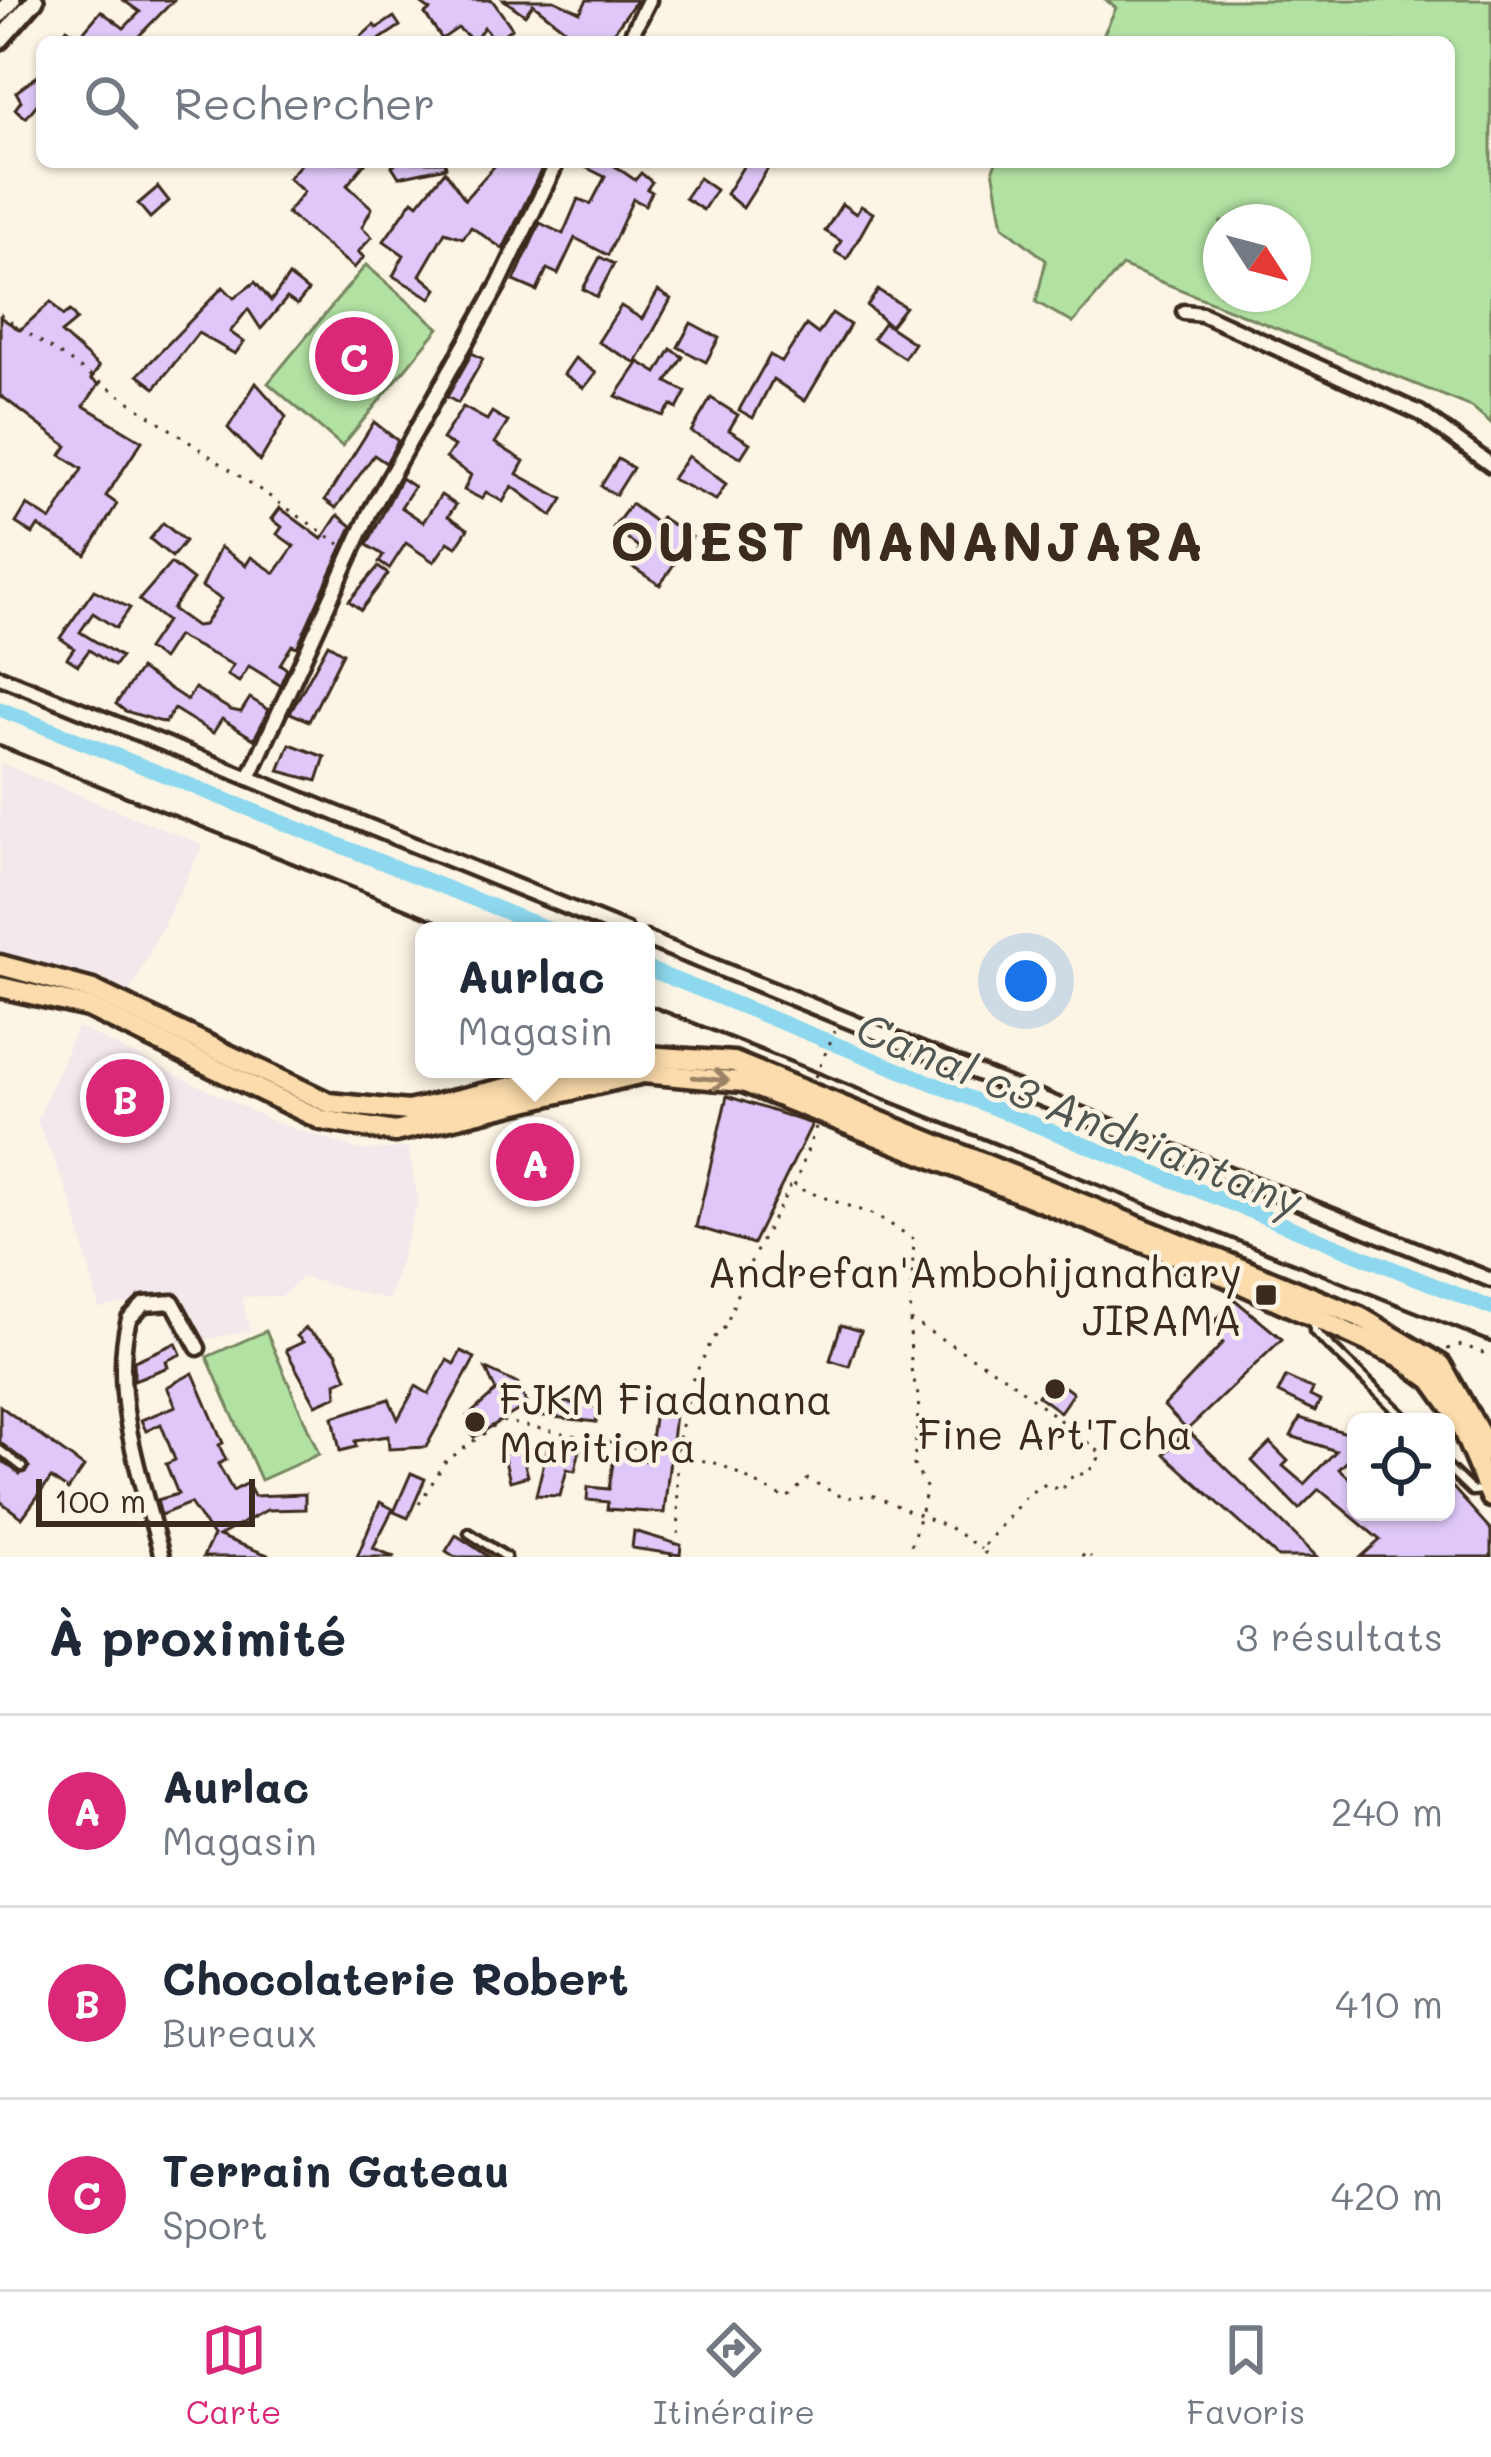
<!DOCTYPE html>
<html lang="fr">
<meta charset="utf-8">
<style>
body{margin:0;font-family:Mali,sans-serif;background:#f6f6f7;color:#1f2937}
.controls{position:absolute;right:36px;bottom:36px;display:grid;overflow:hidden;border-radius:18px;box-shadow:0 3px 9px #0004}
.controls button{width:108px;height:108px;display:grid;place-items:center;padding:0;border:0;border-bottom:3px solid #e0e1e3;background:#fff;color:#1f2937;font:60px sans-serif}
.compass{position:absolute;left:1203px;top:204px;width:108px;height:108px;border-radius:50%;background:#fff;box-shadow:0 3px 9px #0004;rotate:126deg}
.scale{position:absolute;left:36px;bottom:30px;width:219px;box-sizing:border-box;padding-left:12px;border:6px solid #3b2a1e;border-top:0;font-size:33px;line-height:42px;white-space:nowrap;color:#3b2a1e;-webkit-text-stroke:9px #fcf5e5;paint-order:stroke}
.you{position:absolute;left:1026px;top:981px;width:42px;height:42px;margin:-30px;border:9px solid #fff;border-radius:50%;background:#1a73e8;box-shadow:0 0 0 18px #1a73e833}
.badge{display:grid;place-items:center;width:78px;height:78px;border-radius:50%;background:#db2777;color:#fff;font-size:39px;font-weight:700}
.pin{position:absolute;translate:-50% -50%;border:6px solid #fff;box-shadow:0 3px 12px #0006}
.popup{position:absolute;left:415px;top:922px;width:240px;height:156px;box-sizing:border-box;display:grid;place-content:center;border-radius:18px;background:#fff;filter:drop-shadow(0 3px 9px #0005);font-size:39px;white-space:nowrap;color:#747a83}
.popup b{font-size:45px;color:#1f2937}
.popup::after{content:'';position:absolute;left:50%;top:100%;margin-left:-24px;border:24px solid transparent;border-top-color:#fff}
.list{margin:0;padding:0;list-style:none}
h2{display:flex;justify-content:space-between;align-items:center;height:156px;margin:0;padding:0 48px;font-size:51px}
h2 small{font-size:39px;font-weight:400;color:#747a83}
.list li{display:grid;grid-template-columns:78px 1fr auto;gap:36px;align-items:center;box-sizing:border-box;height:192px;padding:0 48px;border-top:3px solid #e0e1e3}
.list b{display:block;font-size:45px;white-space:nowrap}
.list p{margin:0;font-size:39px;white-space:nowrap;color:#747a83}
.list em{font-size:39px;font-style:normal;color:#747a83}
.icon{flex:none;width:66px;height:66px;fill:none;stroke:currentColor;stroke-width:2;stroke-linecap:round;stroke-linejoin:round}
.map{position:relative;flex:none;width:1491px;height:1557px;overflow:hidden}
.search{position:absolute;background:#fff;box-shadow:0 3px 9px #0004;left:36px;right:36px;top:36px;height:132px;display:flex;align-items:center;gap:30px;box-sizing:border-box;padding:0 42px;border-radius:18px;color:#747a83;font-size:45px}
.sheet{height:732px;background:#fff}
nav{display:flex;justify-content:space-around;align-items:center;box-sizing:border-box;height:168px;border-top:3px solid #e0e1e3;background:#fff;font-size:33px;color:#747a83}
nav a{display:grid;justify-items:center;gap:6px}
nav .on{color:#db2777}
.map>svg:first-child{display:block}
.built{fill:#f3e8eb}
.green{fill:#b2e2a2;stroke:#768660;stroke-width:3;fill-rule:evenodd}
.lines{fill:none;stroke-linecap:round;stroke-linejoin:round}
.stream{stroke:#6c929b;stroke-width:4.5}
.canal{stroke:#8dd8ee;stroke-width:15}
.building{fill:#dfc8f9;stroke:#3b2a1e;stroke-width:3}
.service-casing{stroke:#3b2a1e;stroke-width:15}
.minor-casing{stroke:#3b2a1e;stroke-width:21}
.tertiary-casing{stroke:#3b2a1e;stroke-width:24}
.primary-casing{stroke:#3b2a1e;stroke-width:27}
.path{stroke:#3b2a1e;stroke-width:3;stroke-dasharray:3 9;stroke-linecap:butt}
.service{stroke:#fcf5e5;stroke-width:6}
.minor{stroke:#fcf5e5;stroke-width:12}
.tertiary{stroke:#fcf5e5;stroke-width:15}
.primary{stroke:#fcdcac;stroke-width:18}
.rail{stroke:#3b2a1e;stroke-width:4.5}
.oneway{stroke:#9c8365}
.poi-dot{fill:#3b2a1e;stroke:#fcf5e5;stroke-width:4.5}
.labels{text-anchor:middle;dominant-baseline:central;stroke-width:9;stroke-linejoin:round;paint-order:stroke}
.poi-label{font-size:42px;fill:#3b2a1e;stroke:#fcf5e5;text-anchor:end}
.water-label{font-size:45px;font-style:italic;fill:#505652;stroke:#fcf5e5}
.district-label{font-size:54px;font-weight:bold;letter-spacing:3px;fill:#3b2a1e;stroke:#fcf5e5}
</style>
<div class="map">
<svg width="1491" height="1557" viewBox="0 0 1491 1557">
<rect width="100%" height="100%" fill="#fcf5e5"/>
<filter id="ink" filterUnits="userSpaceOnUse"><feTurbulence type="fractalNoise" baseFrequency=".00833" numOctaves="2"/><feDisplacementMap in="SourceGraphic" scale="24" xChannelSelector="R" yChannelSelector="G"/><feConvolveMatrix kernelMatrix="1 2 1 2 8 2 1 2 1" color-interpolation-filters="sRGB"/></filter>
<g filter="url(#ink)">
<!-- built -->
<g class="built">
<polygon points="0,763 203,845 129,994 0,960"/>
<polygon points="77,1027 276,1123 360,1150 408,1148 418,1201 389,1300 302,1277 282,1296 242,1297 250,1331 179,1344 161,1298 99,1308 73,1205 37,1121"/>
</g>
<!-- green -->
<g class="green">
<path d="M 1106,0 L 1491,0 L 1491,423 L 1472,407 L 1122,266 L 1073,323 L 1036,302 L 1046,260 L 1003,226 L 993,169 L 996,162 L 1449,162 L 1449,42 L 1100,42 L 1116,8 ZM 1221,222 L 1293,222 L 1293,294 L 1221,294 Z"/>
<polygon points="366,265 439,328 342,446 268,383"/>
<polygon points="266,1331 319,1454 261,1480 207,1357"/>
</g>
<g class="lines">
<!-- stream -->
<g class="stream">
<polyline points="472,898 553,931"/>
<polyline points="646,969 1491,1312"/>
</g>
<!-- canal -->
<g class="canal">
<polyline points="0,709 553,931"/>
<polyline points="646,968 1491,1308"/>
</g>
</g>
<!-- building -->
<g class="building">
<polygon points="123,0 174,0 133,42 57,42 67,28 79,37 101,11 124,28 140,12"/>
<polygon points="416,0 492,0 512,28 494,41 484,27 474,41 458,28 442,39 425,14 430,10"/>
<polygon points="504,0 554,0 580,12 587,0 637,0 606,42 581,42 533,4 525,15"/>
<polygon points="394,17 400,26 376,42 355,42 374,25 377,28"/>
<polygon points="42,73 42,98 26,118 15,109 21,101 16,92"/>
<polygon points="303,162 366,162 347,185 372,208 362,227 372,237 358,252 364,257 354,268 287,213 304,192 288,178"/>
<polygon points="399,162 445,162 446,167 399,177 392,166"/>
<polygon points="498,162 545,162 503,249 471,227 463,238 445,232 420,275 437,289 431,298 393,276 404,255 384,241 413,200 418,204 445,171 465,199"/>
<polygon points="575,162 609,162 635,180 641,173 652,182 647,189 652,192 645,205 633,199 608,255 575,238 558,274 547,269 537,291 514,281 540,223 563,234 578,199 591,204 605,177"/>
<polygon points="746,162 772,162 743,208 726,194"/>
<polygon points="699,178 716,190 703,210 685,198"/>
<polygon points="158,187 169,201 150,218 138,204"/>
<polygon points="842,204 856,214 861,206 873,213 847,259 835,252 841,241 825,231"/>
<polygon points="600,257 614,264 597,297 583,289"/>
<polygon points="289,276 308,291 297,305 287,298 261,329 248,309 230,332 244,342 235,354 198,333 155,388 138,375 223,287 234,298 255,282 271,301"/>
<polygon points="878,290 905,307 890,326 867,306"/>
<polygon points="658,291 671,299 636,363 598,342 621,306 642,319"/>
<polygon points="51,302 63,316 70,311 77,320 61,333 99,367 91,379 99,384 84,406 142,441 106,496 117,504 86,555 38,526 33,534 16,523 27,505 51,520 82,469 61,455 67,446 0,395 0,317 20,330"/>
<polygon points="832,313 850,325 805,401 773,379 753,418 739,410 770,355 782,362 806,325 818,334"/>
<polygon points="691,323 719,338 706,362 678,347"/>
<polygon points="884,323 914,343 904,358 873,338"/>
<polygon points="671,349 683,357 667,382 686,392 677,409 671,405 663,416 616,396 639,362 657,373"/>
<polygon points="472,353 483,359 458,403 447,397"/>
<polygon points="575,358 596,373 584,388 564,374"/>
<polygon points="256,383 286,417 260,461 228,428"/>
<polygon points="711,398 738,415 729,430 750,443 741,457 691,432"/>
<polygon points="463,407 487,420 492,412 508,422 495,443 524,461 517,474 563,499 552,516 512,486 503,502 486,492 482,499 464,490 471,475 446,458 454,446 442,439"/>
<polygon points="374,422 398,441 386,463 374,455 336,508 325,500"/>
<polygon points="688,456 726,484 716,500 672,479"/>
<polygon points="618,459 633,468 616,495 601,486"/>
<polygon points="401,478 414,487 401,507 423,522 441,495 456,505 448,516 468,529 456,547 448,542 434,562 406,543 389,569 379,562 383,555 367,545"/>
<polygon points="631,504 657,523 661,517 692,537 660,585 629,565 640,548 613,528"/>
<polygon points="280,508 322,539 338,515 352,526 297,647 292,645 280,664 287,669 280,685 249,666 239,682 227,675 233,665 177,636 162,659 147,649 166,621 139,600 171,563 193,580 172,609 196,626 204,625 221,599 202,587 220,547 246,565 251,557 275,573 294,546 277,534 282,527 272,519"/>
<polygon points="163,523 185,541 172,557 150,539"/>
<polygon points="378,567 388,574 361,610 349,601"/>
<polygon points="94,590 130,608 116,628 93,613 80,632 121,657 114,666 89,650 78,665 67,658 74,648 60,638"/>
<polygon points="328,644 343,653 309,721 290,713"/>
<polygon points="140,669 187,700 195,688 231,710 241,712 250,698 269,710 254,739 222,719 213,733 174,709 165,723 125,711 116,704"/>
<polygon points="290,744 325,757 317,781 279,771"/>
<polygon points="727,1096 812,1124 753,1244 696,1227"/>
<polygon points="1234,1299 1282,1339 1187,1430 1164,1406 1223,1343 1208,1330"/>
<polygon points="841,1325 861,1331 849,1366 830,1360"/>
<polygon points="305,1328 336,1352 347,1378 336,1383 337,1396 316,1405 286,1350 303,1342 297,1336"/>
<polygon points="176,1343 181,1354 166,1361 168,1367 134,1380 134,1361"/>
<polygon points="461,1351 475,1358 426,1447 389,1449 388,1436 355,1441 356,1447 340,1451 333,1417 389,1399 398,1419 416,1386 429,1394 447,1360 454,1364"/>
<polygon points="486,1369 518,1384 527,1405 474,1437 467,1428 467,1417 496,1391"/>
<polygon points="193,1373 223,1443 219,1445 226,1460 218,1464 233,1491 247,1483 254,1496 305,1494 305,1509 267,1510 219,1536 273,1557 203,1557 213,1536 190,1503 161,1515 157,1500 178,1494 166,1464 175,1460 161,1424 146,1431 141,1420 176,1406 167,1387"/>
<polygon points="1052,1377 1073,1393 1060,1412 1038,1396"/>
<polygon points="1286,1377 1313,1389 1310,1396 1320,1401 1315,1411 1278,1393"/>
<polygon points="551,1395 557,1401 599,1407 596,1422 536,1415 539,1399"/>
<polygon points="0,1406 84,1467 68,1490 51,1478 22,1518 0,1501 0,1459 20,1474 29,1467 0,1443"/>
<polygon points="655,1411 675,1414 664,1513 607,1509 608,1502 587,1500 588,1487 609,1489 614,1456 648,1461"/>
<polygon points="1300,1418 1356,1436 1356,1453 1339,1469 1356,1484 1356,1512 1446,1512 1446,1480 1491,1530 1491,1557 1361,1557 1380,1540 1319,1489 1299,1509 1252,1461 1270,1443 1288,1461 1283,1466 1304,1484 1336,1451 1291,1436"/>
<polygon points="1187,1430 1280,1520 1317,1557 1278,1557 1164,1454"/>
<polygon points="549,1442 580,1449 575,1471 567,1469 560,1496 536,1495"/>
<polygon points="521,1449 528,1476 510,1481 503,1453"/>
<polygon points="411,1473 425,1479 408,1518 394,1512"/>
<polygon points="380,1502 393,1509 373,1548 395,1557 357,1557"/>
<polygon points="634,1531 681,1545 680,1555 632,1548"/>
<polygon points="456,1535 476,1548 489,1557 455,1557 446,1551"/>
</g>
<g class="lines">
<!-- service casing -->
<g class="service-casing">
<g id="service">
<polyline points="1314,1323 1314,1331 1409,1422"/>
<polyline points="0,1450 22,1467"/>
<polyline points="1446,1466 1472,1491 1483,1490"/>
<polyline points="469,1533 506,1557"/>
</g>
</g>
<!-- minor casing -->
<g class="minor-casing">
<g id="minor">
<polyline points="628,42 649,0"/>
<polyline points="1184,312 1202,314 1420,413 1491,465"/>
<polyline points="0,677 626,931"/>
<polyline points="249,778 370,512 499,284 557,162"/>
<polyline points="646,939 1491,1280"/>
<path d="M 162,1557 C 143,1485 109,1394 129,1319 L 144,1304 L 173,1302 L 198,1348"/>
</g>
</g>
<!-- tertiary casing -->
<g class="tertiary-casing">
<g id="tertiary">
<polyline points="0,14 12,0"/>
<polyline points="0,40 35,0"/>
</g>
</g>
<!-- primary casing -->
<g class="primary-casing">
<g id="primary">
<polyline points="0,965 93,990 329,1103 408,1111 589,1069"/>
<polyline points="0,987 88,1007 322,1120 395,1132 643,1073 743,1082 1205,1267 1399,1356 1432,1380 1455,1412 1491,1497"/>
<polyline points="646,1056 734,1062 1360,1317 1441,1365 1491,1454"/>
</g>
</g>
<!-- path -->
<g class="path">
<polyline points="0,314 340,544"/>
<polyline points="815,1077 835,1031"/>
<polyline points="816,1127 794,1187 877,1216 914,1239 910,1320 1007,1378 1102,1454 1087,1474 1074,1474 1061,1491 1046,1484 1028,1494 981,1549 989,1557"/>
<polyline points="1447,1349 1462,1345 1491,1356"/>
<polyline points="419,1504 445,1462 501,1421 720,1464 786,1499 808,1479 844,1498 872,1495 952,1529 981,1549"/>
<polyline points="671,1557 679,1530 676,1452 692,1381 712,1340 726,1326 743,1277 794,1179"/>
<polyline points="908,1557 927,1489 914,1465 919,1399 911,1369 910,1320"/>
<polyline points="1082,1557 1086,1552 1091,1557"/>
</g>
<!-- service -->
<use href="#service" class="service"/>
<!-- minor -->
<use href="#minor" class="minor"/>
<!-- tertiary -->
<use href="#tertiary" class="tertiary"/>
<!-- primary -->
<use href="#primary" class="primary"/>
<!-- rail -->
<g class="rail">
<polyline points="0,746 461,931"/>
<polyline points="646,1004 1491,1342"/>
</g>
</g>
<!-- one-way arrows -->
<defs><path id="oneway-shaft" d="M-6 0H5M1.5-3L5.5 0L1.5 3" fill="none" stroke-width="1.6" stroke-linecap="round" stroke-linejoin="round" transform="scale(3)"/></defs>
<use class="oneway" href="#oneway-shaft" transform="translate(711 1079) rotate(6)"/>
</g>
<!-- markers -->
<g class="poi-dot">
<rect x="1254" y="1283" width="24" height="24" rx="6"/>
<circle cx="1055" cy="1389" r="12"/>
<circle cx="475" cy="1422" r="12"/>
</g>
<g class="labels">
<!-- poi labels -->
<g class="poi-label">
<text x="1242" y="1271">Andrefan'Ambohijanahary<tspan x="1242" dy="48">JIRAMA</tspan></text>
<text x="499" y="1398" text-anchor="start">FJKM Fiadanana<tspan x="499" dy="48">Maritiora</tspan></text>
<text x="1055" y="1433" text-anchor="middle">Fine Art'Tcha</text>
</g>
<!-- water labels -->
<g class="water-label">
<text transform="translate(1080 1113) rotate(22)">Canal c3 Andriantany</text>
</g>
<!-- district labels -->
<g class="district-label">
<text x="908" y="539">OUEST MANANJARA</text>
</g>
</g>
</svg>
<div class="controls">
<button><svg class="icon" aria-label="locate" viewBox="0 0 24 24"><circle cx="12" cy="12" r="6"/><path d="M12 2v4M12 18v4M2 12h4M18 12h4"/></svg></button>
</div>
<svg class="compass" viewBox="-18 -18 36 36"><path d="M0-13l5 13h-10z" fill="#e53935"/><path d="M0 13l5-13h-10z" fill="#747a83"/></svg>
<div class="scale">100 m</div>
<div class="you"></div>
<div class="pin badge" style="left:535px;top:1162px">A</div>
<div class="popup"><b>Aurlac</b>Magasin</div>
<div class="pin badge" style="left:125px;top:1098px">B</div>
<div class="pin badge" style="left:354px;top:356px">C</div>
<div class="search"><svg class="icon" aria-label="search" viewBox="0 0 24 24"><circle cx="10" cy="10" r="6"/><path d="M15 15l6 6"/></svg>Rechercher</div>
</div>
<section class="sheet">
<h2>À proximité<small>3 résultats</small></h2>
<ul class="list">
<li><span class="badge">A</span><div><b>Aurlac</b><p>Magasin</p></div><em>240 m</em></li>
<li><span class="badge">B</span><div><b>Chocolaterie Robert</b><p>Bureaux</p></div><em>410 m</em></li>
<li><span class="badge">C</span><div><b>Terrain Gateau</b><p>Sport</p></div><em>420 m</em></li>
</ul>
</section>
<nav>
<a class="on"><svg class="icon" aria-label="map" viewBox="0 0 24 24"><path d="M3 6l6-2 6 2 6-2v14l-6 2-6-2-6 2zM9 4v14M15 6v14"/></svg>Carte</a>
<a><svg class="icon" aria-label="directions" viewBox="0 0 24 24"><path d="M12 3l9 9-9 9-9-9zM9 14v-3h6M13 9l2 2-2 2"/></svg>Itinéraire</a>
<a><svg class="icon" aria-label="saved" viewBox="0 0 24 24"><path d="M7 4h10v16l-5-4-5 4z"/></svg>Favoris</a>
</nav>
